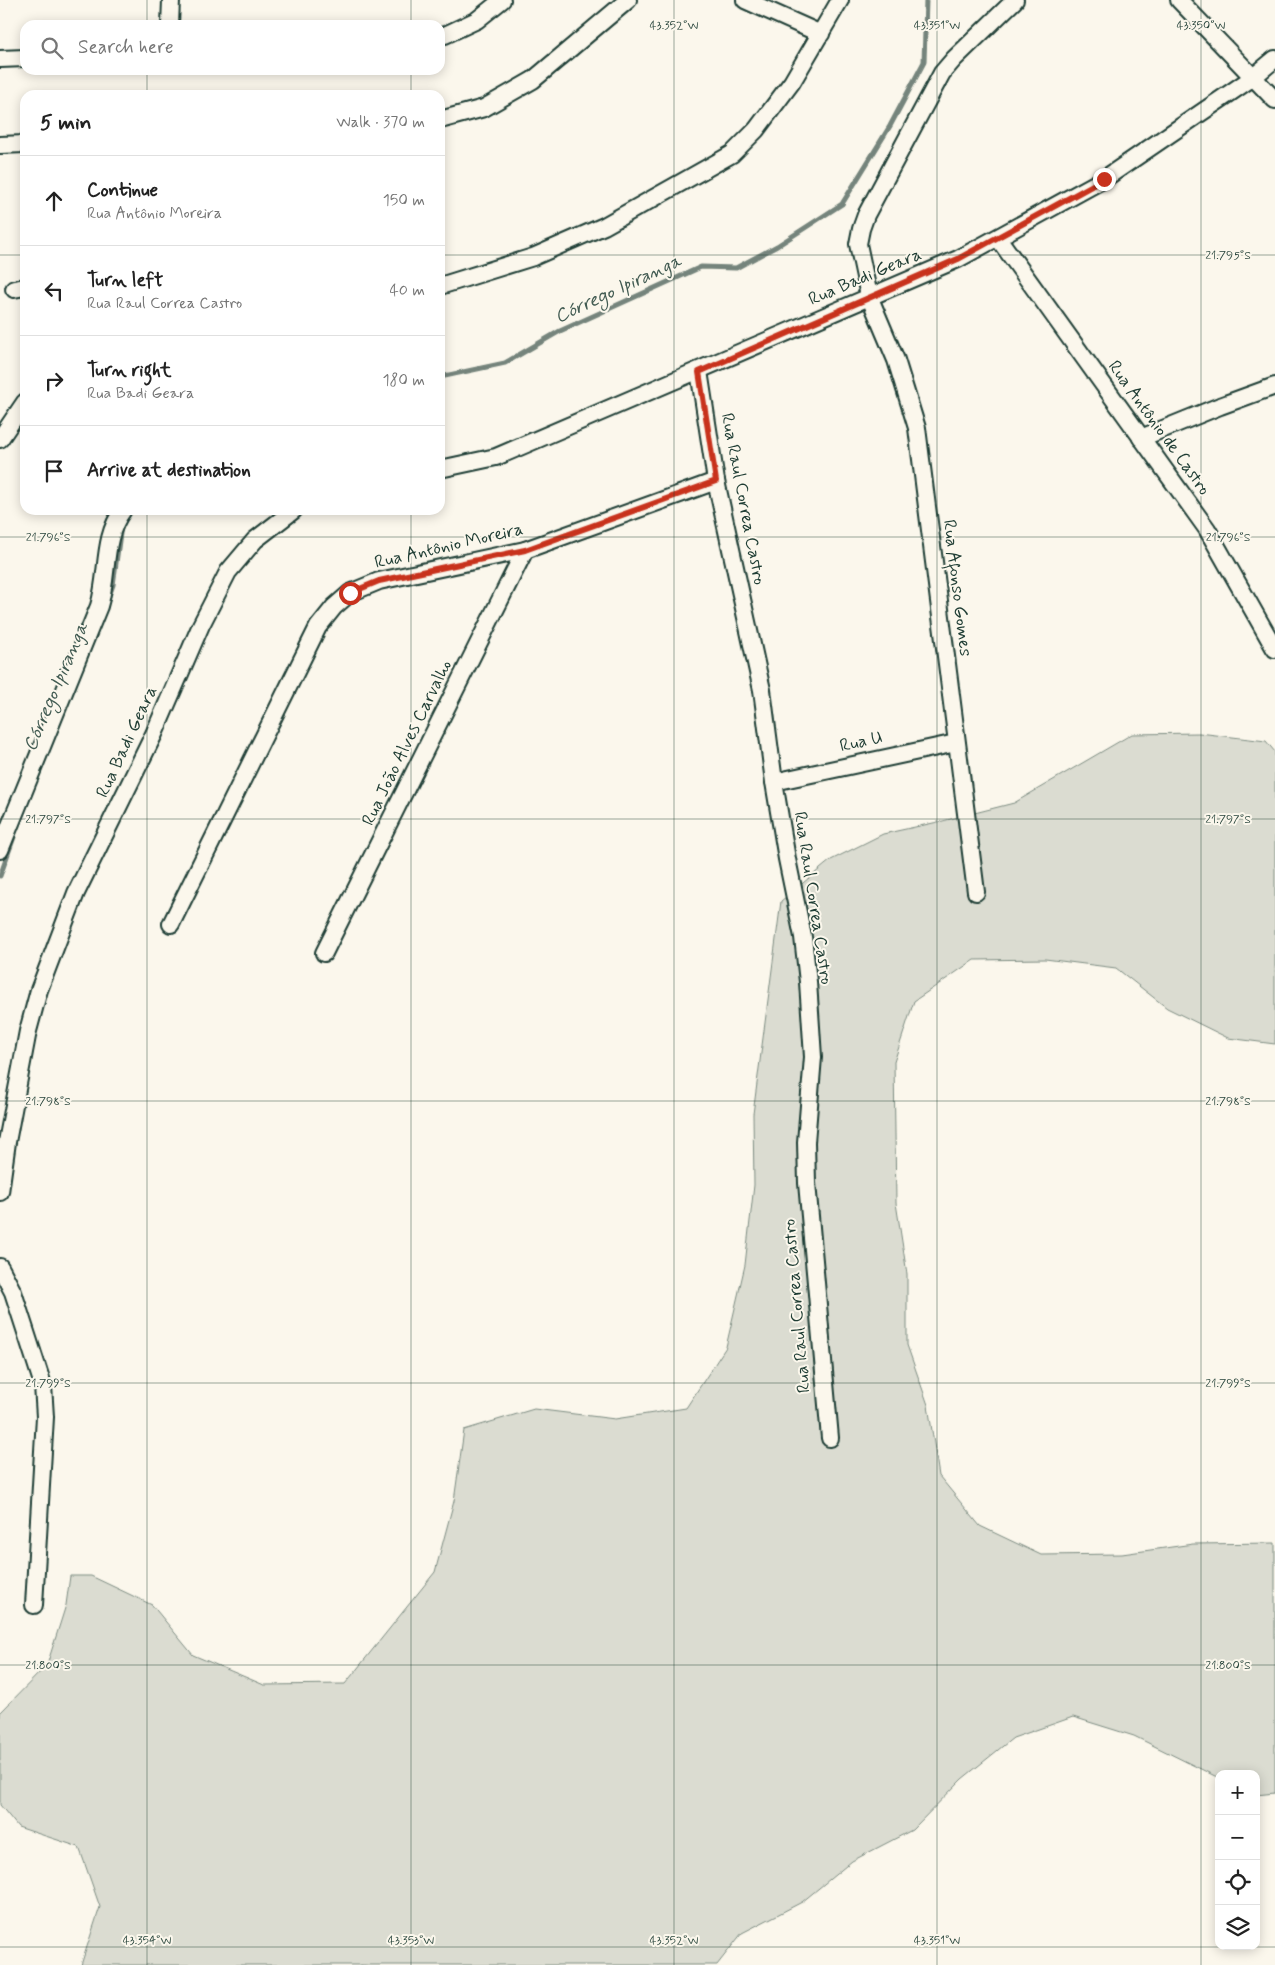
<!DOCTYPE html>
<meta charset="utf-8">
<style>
body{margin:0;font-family:Mynerve,sans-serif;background:#f2f2f2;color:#222}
.controls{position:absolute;right:15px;bottom:15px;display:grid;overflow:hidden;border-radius:10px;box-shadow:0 2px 12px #0003}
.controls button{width:45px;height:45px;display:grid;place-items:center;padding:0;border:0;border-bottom:1px solid #e0e0e0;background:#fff;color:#222;font:25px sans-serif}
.stop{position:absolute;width:15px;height:15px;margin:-11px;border:4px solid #c8321e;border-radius:50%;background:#fff}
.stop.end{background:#c8321e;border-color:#fff;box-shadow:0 1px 5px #0008}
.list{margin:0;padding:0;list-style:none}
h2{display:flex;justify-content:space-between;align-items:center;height:65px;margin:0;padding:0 20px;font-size:21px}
h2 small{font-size:16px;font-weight:400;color:#767676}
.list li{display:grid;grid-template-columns:32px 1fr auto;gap:15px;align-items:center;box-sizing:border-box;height:90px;padding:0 20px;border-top:1px solid #e0e0e0}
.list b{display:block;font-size:19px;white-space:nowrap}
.list p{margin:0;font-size:16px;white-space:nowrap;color:#767676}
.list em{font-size:16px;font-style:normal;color:#767676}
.icon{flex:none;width:28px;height:28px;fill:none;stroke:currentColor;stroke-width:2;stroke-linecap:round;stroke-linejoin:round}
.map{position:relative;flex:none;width:1275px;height:1965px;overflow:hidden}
.search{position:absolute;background:#fff;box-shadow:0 2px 12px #0003;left:20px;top:20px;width:425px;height:55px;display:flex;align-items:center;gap:12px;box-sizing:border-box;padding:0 18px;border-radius:15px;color:#767676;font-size:19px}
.panel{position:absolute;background:#fff;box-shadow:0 2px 12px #0003;left:20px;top:90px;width:425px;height:425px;border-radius:15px}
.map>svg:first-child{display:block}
.green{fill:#dbdcd1;stroke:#7d8c82}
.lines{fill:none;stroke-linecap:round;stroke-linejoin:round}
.stream{stroke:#74847b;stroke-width:5}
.minor-casing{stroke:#1f3d34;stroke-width:20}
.minor{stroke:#fbf7ec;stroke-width:16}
.route{stroke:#c8321e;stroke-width:6}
.ticks{fill:none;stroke:#1f3d34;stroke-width:1;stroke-opacity:0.45}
.labels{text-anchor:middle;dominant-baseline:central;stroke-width:4;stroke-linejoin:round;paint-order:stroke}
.street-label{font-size:18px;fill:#1f3d34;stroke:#fbf7ec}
.water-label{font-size:19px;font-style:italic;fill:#425b52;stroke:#fbf7ec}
.ticks-label{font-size:12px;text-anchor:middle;fill:#1f3d34;stroke:#fbf7ec;stroke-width:4;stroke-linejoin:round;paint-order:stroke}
</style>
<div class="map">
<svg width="1275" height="1965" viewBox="0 0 1275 1965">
<rect width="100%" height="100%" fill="#fbf7ec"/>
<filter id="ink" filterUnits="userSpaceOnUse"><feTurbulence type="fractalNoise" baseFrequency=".02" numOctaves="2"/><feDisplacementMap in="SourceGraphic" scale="10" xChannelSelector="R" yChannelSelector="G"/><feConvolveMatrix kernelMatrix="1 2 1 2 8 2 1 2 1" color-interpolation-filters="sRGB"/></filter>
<g filter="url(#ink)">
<!-- green -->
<polygon class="green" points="1199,733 1266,741 1275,752 1275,1044 1228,1038 1167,1008 1116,968 1045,959 974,960 914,1001 894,1062 896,1203 907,1274 907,1345 928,1405 939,1476 980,1526 1041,1555 1122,1554 1193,1544 1275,1543 1275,1793 1256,1795 1256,1774 1219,1774 1219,1778 1134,1736 1073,1717 1013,1738 962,1779 912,1830 852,1861 802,1902 742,1933 717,1965 81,1965 100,1907 79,1847 18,1827 0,1805 0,1713 47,1665 66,1605 70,1576 91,1576 152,1605 193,1655 264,1685 345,1684 435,1572 454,1501 464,1430 534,1409 615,1419 686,1408 726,1347 745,1265 754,1185 753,1114 781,901 831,860 883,834 947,820 1014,803 1132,734"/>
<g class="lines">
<!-- stream -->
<g class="stream">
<polyline points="440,377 505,363 560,331 701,267 736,268 777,246 842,204 890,126 924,62 926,0"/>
<polyline points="109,596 113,585 121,526"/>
<polyline points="0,876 14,837"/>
</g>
<!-- minor casing -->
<g class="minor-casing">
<g id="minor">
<polyline points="745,0 821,34"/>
<polyline points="1179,0 1275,100"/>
<polyline points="170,25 171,0"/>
<polyline points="440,36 445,35 477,20 502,0"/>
<polyline points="0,59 25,58"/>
<polyline points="440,120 484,108 533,80 628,0"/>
<polyline points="0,145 25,144"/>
<polyline points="998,238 1207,529 1275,649"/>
<polyline points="440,286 533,257 604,226 732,154 756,130 792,82 840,0"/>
<polyline points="14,289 25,287"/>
<polyline points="699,371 716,481 762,690 774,782 787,859 803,937 808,982 813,1057 806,1142 807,1183 830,1438"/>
<polyline points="1141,438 1220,406 1275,386"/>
<polyline points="0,439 25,402"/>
<polyline points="440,469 496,457 958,259 1104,179 1252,78 1275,59"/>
<polyline points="774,782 956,743"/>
<path d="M 0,850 L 99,606 C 109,573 102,538 123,510"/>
<polyline points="976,892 917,428 896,360 869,296 858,244 861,229 866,215 942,73 954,59 1015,0"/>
<polyline points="171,924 318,627 334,607 350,593 379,581 525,550 716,481"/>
<polyline points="324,953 525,550"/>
<polyline points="0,1192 7,1142 28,1031 39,990 76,893 154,734 201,625 228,572 255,540 294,510"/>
<polyline points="0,1267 13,1292 43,1385 45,1417 34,1605"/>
</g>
</g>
<!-- minor -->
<use href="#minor" class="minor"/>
</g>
</g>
<g class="lines" filter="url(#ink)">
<!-- route -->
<polyline class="route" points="350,593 379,581 525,550 716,481 699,372 958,259 1104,179"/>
</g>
<!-- ticks -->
<path class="ticks" d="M 147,0 L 147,25M 411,0 L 411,25M 674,0 L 674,1965M 937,0 L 937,1965M 1201,0 L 1201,1965M 147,70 L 147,95M 411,70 L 411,95M 0,255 L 25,255M 440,255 L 1275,255M 147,510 L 147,1965M 411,510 L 411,1965M 0,537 L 1275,537M 0,819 L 1275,819M 0,1101 L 1275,1101M 0,1383 L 1275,1383M 0,1665 L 1275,1665M 0,1947 L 1275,1947"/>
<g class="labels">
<!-- street labels -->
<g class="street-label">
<text transform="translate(865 277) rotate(-23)">Rua Badi Geara</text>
<text transform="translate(1159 428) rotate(54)">Rua Antônio de Castro</text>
<text transform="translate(743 499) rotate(79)">Rua Raul Correa Castro</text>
<text transform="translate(449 546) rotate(-13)">Rua Antônio Moreira</text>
<text transform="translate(957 588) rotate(83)">Rua Afonso Gomes</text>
<text transform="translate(127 742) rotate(-65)">Rua Badi Geara</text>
<text transform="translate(861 742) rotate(-12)">Rua U</text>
<text transform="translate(407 743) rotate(-64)">Rua João Alves Carvalho</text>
<text transform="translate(813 898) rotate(81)">Rua Raul Correa Castro</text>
<text transform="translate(797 1306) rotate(-95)">Rua Raul Correa Castro</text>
</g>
<!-- water labels -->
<g class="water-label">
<text transform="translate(618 289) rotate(-25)">Córrego Ipiranga</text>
<text transform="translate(56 687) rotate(-67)">Córrego Ipiranga</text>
</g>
</g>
<g class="ticks-label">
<text x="674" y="29">43.352°W</text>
<text x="937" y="29">43.351°W</text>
<text x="1201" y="29">43.350°W</text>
<text x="1228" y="259">21.795°S</text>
<text x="48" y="541">21.796°S</text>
<text x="1228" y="541">21.796°S</text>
<text x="48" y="823">21.797°S</text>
<text x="1228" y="823">21.797°S</text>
<text x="48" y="1105">21.798°S</text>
<text x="1228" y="1105">21.798°S</text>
<text x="48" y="1387">21.799°S</text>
<text x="1228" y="1387">21.799°S</text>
<text x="48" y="1669">21.800°S</text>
<text x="1228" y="1669">21.800°S</text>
<text x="147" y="1944">43.354°W</text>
<text x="411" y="1944">43.353°W</text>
<text x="674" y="1944">43.352°W</text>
<text x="937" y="1944">43.351°W</text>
</g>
</svg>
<div class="controls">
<button>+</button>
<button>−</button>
<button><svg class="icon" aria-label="locate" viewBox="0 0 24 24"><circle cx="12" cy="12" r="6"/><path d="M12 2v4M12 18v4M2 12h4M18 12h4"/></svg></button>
<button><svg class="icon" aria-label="layers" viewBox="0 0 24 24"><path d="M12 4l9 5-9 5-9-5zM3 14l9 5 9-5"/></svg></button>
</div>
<div class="stop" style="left:350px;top:593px"></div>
<div class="stop end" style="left:1104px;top:179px"></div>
<div class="search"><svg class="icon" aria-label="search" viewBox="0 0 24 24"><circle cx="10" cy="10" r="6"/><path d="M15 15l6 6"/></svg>Search here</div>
<section class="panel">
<h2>5 min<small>Walk · 370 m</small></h2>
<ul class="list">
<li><svg class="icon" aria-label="ahead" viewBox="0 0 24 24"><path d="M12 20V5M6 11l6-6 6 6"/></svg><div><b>Continue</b><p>Rua Antônio Moreira</p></div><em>150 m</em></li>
<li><svg class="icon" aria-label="left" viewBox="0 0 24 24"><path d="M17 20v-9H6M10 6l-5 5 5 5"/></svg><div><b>Turn left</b><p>Rua Raul Correa Castro</p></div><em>40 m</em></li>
<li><svg class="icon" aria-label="right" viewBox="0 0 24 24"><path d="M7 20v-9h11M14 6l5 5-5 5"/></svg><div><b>Turn right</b><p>Rua Badi Geara</p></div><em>180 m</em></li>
<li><svg class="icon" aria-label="arrive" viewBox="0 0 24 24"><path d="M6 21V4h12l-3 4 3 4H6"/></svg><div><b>Arrive at destination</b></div></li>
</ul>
</section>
</div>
